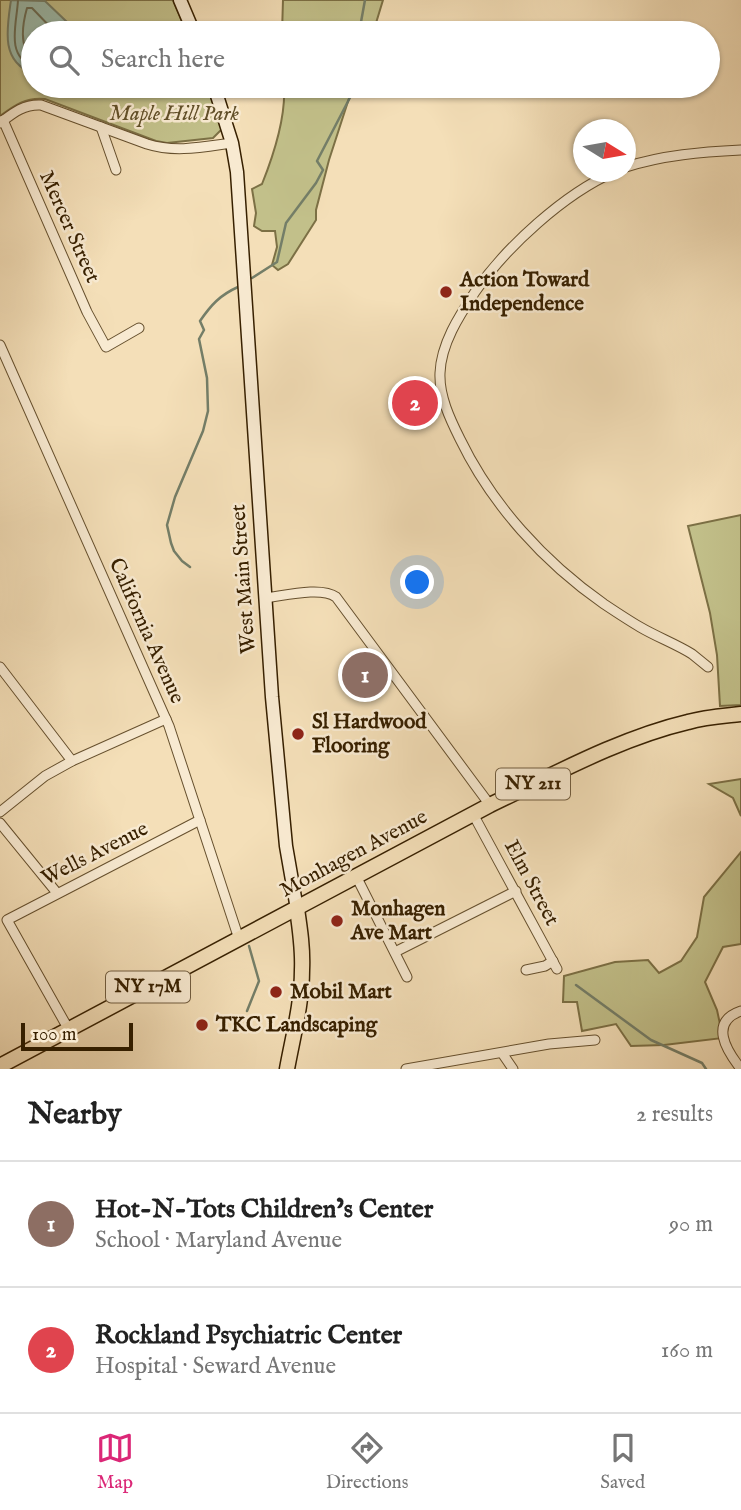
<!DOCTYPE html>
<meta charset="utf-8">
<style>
body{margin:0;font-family:"IM FELL English",serif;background:#f6f6f6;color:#222}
.compass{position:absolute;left:573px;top:119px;width:63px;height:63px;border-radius:50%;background:#fff;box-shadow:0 2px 5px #0004;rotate:101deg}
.scale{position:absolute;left:21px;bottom:18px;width:112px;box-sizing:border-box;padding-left:7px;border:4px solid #372000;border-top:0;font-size:19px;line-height:24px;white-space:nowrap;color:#372000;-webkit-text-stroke:5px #f8ead1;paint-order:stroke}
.you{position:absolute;left:418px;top:583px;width:24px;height:24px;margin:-18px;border:5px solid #fff;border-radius:50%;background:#1a73e8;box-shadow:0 0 0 10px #1a73e833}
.badge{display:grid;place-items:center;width:46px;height:46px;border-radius:50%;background:#db2777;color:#fff;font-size:23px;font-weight:700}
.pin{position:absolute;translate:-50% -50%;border:4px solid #fff;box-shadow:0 2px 7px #0006}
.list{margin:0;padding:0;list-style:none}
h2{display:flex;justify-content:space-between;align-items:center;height:91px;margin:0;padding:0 28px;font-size:30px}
h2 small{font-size:23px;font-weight:400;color:#767676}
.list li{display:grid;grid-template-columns:46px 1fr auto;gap:21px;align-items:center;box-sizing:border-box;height:126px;padding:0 28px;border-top:2px solid #e0e0e0}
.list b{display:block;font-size:26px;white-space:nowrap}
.list p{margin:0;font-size:23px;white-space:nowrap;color:#767676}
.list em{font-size:23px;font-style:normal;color:#767676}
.icon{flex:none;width:38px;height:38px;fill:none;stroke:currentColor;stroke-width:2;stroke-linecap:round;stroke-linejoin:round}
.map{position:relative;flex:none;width:741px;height:1069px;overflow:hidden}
.search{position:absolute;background:#fff;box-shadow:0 2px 5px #0004;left:21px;right:21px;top:21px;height:77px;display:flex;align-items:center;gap:18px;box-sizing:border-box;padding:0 24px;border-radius:38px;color:#767676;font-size:26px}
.sheet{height:343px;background:#fff}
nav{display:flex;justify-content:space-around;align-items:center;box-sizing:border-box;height:98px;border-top:2px solid #e0e0e0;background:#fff;font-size:19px;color:#767676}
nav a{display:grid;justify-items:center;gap:4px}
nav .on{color:#db2777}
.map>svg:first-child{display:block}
.green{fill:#c2c08a;stroke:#7c7045;stroke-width:2}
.water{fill:#9cbdae;stroke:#747e68;stroke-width:2}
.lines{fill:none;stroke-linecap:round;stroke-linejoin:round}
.shore{stroke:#6a6e57;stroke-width:2}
.stream{stroke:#747e68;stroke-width:2.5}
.street-casing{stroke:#66502e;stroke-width:11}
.secondary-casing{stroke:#372000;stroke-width:15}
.primary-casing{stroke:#372000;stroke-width:17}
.street{stroke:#f8ead1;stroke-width:9}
.secondary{stroke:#f8ead1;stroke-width:12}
.primary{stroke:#f4dfb8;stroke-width:14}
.poi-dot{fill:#8f2418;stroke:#f8ead1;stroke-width:2.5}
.labels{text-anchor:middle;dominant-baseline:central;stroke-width:5;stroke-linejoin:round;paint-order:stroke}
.shield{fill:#f8ead1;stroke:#715d3f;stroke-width:2}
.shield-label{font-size:19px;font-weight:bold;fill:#372000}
.park-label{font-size:21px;font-style:italic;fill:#615029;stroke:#f8ead1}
.street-label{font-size:21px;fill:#372000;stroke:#f8ead1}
.poi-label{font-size:21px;font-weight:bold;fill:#372000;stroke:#f8ead1;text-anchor:start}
</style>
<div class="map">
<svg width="741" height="1069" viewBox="0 0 741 1069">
<rect width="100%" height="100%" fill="#f4dfb8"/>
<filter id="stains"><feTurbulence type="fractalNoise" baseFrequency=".00286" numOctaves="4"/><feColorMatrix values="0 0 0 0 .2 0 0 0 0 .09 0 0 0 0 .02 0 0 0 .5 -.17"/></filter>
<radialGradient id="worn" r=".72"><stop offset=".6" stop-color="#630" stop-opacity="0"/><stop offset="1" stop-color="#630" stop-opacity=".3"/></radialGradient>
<!-- green -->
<g class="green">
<path d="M 0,0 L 173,0 L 187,33 L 33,33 L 33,86 L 207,86 L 222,129 L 213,138 L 167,143 L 156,141 L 45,99 C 26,97 15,105 0,116 Z"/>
<polygon points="283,0 383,0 373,33 282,33"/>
<path d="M 284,86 L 353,86 L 329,160 L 316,210 L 316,220 L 288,264 L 278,270 L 272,265 L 277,247 L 275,231 L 262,231 L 254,226 L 256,213 L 252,189 L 262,184 C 274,154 286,118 284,86 Z"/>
<polygon points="741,515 741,705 720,706 717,655 710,613 688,526"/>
<polygon points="741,779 741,816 733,798 709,784"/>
<polygon points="741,852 741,944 723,947 705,982 717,1010 723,1038 664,1045 631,1046 616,1024 582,1031 577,1002 563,1002 564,976 615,962 648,960 659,973 681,961 697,937 704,897"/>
</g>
<!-- water -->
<path class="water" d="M 11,0 L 45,1 L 68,23 L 74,33 L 33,33 L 33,73 C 0,62 7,28 11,0 Z"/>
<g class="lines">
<!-- shore -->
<g class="shore">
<path d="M 18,0 C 17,23 5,56 33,66"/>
<path d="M 33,57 C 18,48 23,22 27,8 L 32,8 L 56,33"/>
</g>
<!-- stream -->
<g class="stream">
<polyline points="359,33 365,0"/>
<polyline points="252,278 277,262 286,223 316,183 323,170 317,161 356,86"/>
<path d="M 190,567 L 182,561 L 174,551 L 171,543 L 167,525 L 175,497 L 203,431 L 208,411 L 207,378 L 199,339 L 204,330 L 200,321 C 211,305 220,295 238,287"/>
<polyline points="576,985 651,1040 702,1063 706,1069"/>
<polyline points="247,1011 259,981 249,946"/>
</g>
<!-- street casing -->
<g class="street-casing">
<g id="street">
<polyline points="3,120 87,312 106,347 139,328"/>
<path d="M 0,123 C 13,113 24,104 41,105 L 147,144 C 175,153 203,147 232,143"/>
<polyline points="101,127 116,170"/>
<polyline points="581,159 584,163"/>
<path d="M 626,167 C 663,155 702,152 741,150"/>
<path d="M 614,172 C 564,194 506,247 475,292 C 459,316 441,344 440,373 C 439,396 450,419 460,439 C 492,505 544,562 604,604 C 616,612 628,620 640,627 C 657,637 676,644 692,654 C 697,658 703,663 708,667"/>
<polyline points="0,345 169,726 239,939"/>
<path d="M 265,598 C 283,596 321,586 336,597 L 490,805"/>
<polyline points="0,667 72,761"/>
<polyline points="0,812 45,776 72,761 166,719"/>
<polyline points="473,814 557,969"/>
<polyline points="0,823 57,893"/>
<polyline points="356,876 407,977"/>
<polyline points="395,952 516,891"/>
<polyline points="526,970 545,966 553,961"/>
<polyline points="69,1030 7,920 200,820"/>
<polyline points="502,1053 513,1069"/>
<polyline points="406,1069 549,1044 595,1040"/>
<path d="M 741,1069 C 726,1050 709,1022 741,1011"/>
</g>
</g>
<!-- secondary casing -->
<g class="secondary-casing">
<g id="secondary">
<polyline points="180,0 194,33"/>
<polyline points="214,86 232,143 237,172 272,697 286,846 297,909"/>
</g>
</g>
<!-- primary casing -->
<g class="primary-casing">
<g id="primary">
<path d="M 0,1066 L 490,805 C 553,775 620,738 688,722 C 705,717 723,716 741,714"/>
<path d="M 287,1069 C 293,1036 302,1003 302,970 C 303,949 300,929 297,909"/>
</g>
</g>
<!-- street -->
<use href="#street" class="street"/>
<!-- secondary -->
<use href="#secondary" class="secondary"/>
<!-- primary -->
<use href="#primary" class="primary"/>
</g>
<!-- markers -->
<g class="poi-dot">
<circle cx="446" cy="292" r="7"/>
<circle cx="298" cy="734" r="7"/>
<circle cx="337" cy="921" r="7"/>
<circle cx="276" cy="992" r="7"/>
<circle cx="202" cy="1025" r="7"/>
</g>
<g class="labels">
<!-- shield labels -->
<g class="shield">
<rect x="496" y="768.5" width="74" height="31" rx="5"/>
<rect x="106" y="971.5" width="84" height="31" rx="5"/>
</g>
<g class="shield-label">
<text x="533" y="784">NY 211</text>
<text x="148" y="987">NY 17M</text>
</g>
<!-- park labels -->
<g class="park-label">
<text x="174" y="114">Maple Hill Park</text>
</g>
<!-- street labels -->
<g class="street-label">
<text transform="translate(69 227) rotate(66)">Mercer Street</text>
<text transform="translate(244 579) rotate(-94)">West Main Street</text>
<text transform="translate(146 631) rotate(66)">California Avenue</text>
<text transform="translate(95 854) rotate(-27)">Wells Avenue</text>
<text transform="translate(354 854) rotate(-28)">Monhagen Avenue</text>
<text transform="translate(531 883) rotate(62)">Elm Street</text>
</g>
<!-- poi labels -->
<g class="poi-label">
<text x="460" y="280">Action Toward<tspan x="460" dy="24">Independence</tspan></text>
<text x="312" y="722">Sl Hardwood<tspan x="312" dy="24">Flooring</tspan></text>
<text x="351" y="909">Monhagen<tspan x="351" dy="24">Ave Mart</tspan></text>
<text x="290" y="992">Mobil Mart</text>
<text x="216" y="1025">TKC Landscaping</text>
</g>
</g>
<rect width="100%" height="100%" filter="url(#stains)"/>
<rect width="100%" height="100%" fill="url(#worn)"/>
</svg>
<svg class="compass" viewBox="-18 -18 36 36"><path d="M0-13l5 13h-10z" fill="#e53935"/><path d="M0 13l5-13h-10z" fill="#767676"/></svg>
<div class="scale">100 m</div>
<div class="you"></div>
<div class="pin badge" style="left:365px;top:675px;background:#8d6e63">1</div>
<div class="pin badge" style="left:415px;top:403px;background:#e0444e">2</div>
<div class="search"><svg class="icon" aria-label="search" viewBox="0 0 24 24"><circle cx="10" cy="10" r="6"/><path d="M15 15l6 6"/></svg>Search here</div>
</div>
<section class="sheet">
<h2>Nearby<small>2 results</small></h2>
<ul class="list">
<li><span class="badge" style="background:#8d6e63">1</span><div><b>Hot-N-Tots Children’s Center</b><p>School · Maryland Avenue</p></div><em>90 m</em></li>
<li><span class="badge" style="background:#e0444e">2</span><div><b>Rockland Psychiatric Center</b><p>Hospital · Seward Avenue</p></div><em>160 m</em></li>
</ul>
</section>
<nav>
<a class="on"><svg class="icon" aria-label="map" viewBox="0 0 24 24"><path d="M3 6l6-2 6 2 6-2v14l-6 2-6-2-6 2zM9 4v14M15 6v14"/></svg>Map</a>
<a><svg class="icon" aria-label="directions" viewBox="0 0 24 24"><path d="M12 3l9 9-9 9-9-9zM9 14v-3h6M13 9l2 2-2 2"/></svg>Directions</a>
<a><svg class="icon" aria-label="saved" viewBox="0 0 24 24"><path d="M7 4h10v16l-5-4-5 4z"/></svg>Saved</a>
</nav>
